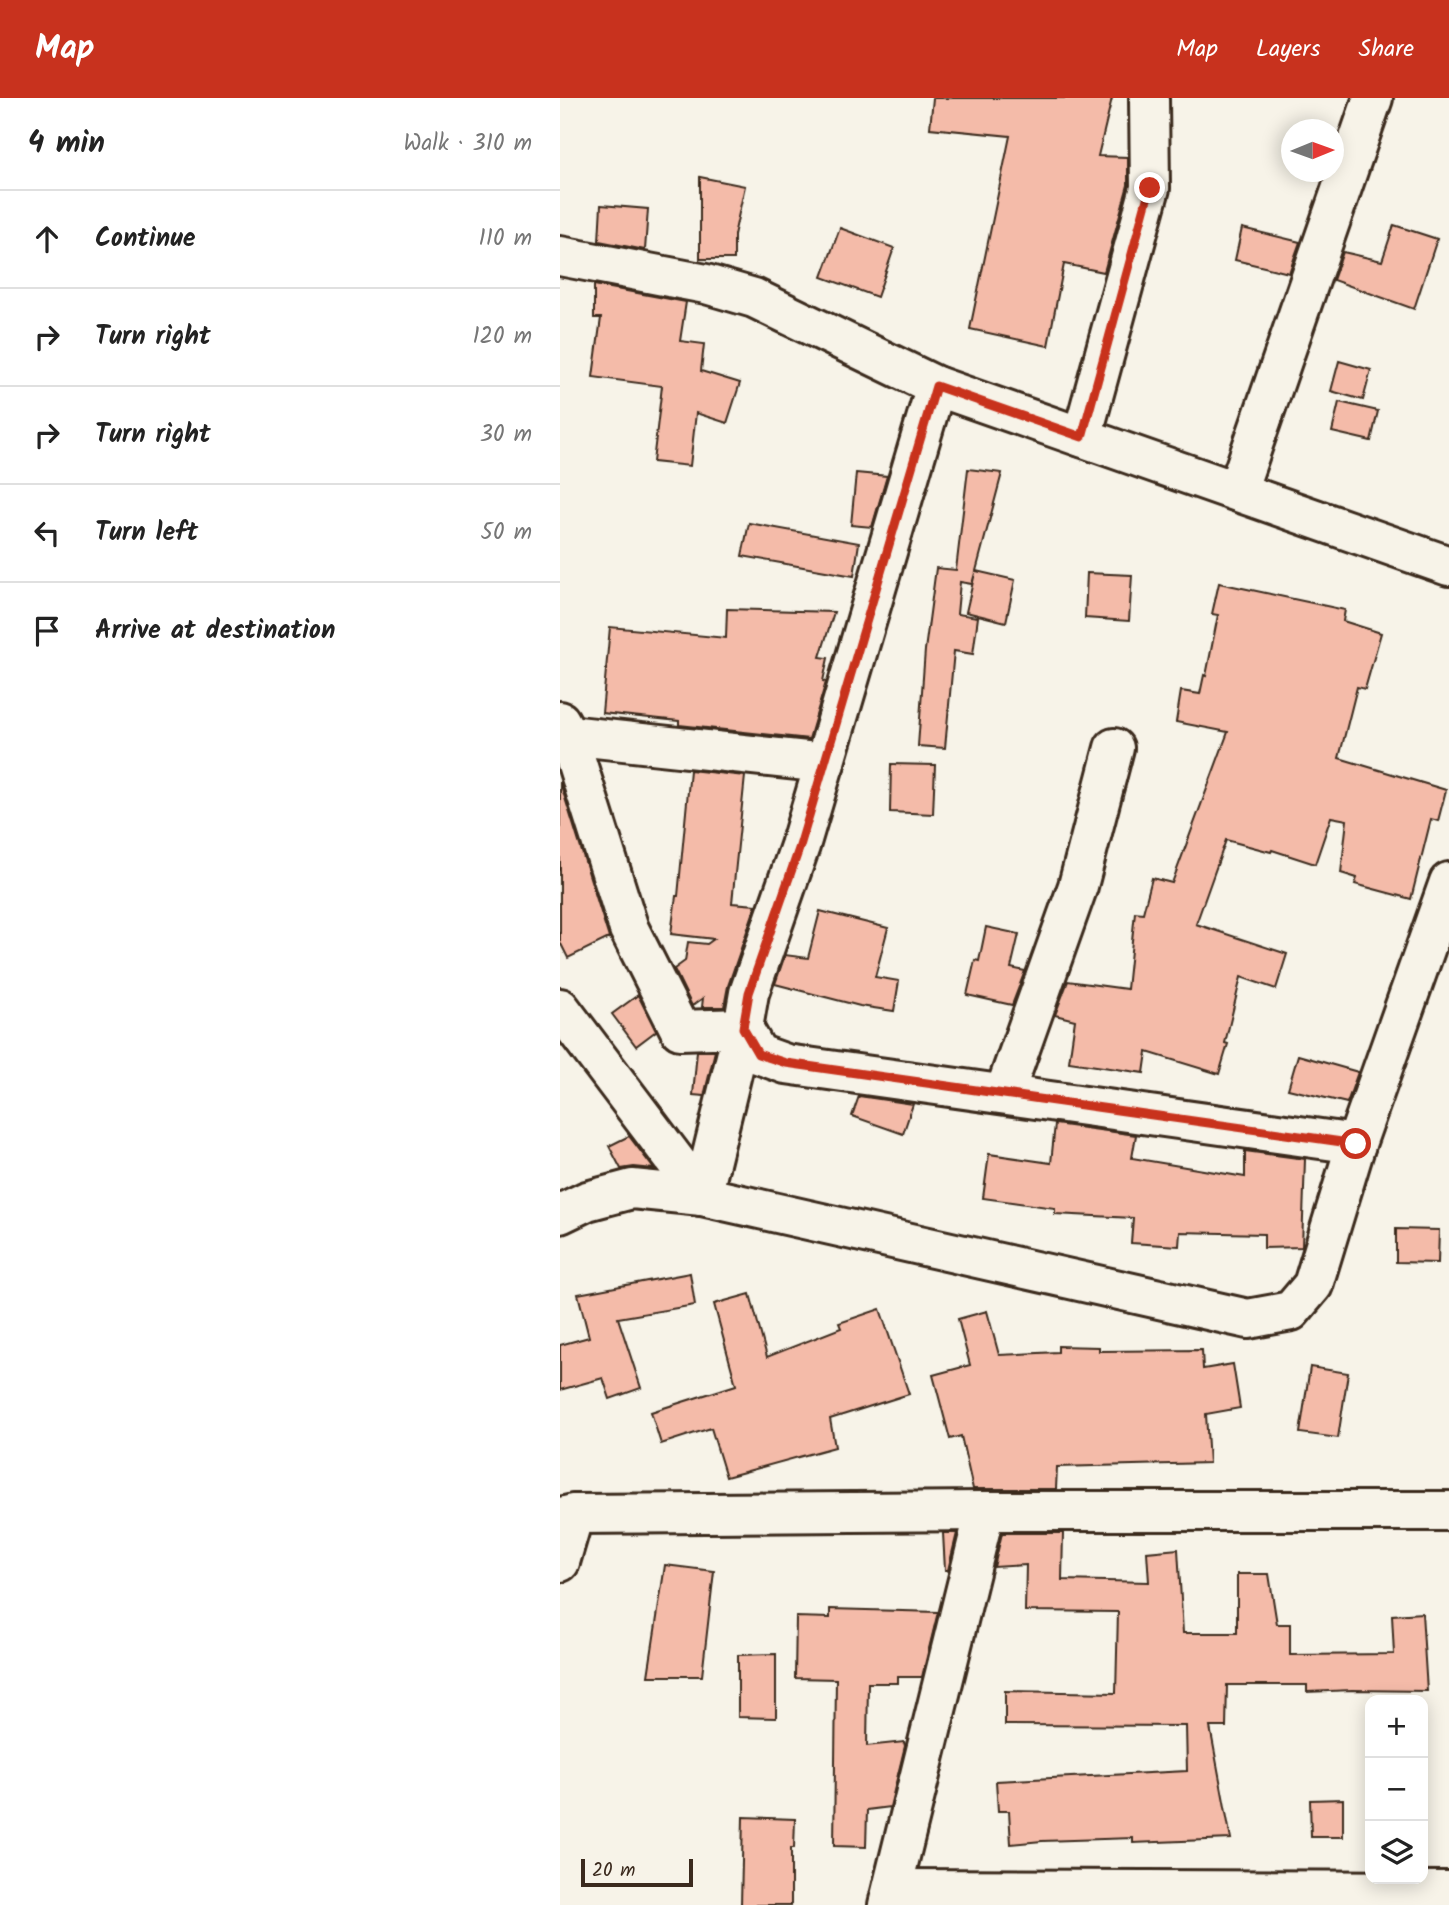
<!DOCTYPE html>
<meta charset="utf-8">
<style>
body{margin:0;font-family:Kalam,sans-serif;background:#f6f6f6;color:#222}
.controls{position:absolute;right:21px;bottom:21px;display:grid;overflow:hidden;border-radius:14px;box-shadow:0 4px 18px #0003}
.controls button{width:63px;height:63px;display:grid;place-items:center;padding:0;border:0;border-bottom:2px solid #e0e0e0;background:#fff;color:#222;font:35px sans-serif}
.compass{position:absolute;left:721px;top:21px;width:63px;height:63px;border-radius:50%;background:#fff;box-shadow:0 4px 18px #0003;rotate:89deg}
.scale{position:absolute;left:21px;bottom:18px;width:112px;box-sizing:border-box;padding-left:7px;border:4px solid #3b2a1e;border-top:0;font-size:19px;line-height:24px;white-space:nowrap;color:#3b2a1e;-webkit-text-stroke:5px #f7f3e8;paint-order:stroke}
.stop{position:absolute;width:21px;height:21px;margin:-16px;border:5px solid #c8321e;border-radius:50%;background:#fff}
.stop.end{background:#c8321e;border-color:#fff;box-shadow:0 2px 7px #0008}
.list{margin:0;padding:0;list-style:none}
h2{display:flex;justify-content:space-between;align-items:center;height:91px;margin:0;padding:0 28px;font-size:30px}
h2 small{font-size:23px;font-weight:400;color:#767676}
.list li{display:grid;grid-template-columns:46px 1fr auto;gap:21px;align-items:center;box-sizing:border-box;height:98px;padding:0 28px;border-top:2px solid #e0e0e0}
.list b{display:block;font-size:26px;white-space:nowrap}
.list em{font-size:23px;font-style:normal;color:#767676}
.icon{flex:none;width:38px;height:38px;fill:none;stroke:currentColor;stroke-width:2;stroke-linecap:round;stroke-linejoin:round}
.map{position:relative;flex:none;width:889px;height:1807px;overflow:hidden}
header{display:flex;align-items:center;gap:42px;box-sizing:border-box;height:98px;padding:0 35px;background:#c8321e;color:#fff}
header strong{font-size:33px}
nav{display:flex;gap:38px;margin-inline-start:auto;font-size:24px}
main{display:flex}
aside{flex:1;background:#fff}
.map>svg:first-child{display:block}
.building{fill:#f4bba9;stroke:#3b2a1e;stroke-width:2}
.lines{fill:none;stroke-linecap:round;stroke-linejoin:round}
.street-casing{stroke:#3b2a1e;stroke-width:44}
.street{stroke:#f7f3e8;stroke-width:38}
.route{stroke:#c8321e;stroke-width:9}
</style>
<header>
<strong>Map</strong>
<nav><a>Map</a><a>Layers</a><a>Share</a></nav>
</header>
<main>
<aside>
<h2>4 min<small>Walk · 310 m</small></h2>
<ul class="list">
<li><svg class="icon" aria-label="ahead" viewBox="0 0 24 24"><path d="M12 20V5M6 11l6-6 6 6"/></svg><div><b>Continue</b></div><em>110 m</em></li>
<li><svg class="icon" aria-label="right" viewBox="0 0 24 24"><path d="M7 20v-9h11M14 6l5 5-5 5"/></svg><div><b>Turn right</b></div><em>120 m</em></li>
<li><svg class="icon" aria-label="right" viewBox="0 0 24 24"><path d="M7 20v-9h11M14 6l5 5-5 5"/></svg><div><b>Turn right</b></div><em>30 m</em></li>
<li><svg class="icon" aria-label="left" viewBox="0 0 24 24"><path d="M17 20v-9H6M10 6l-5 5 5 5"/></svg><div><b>Turn left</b></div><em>50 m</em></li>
<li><svg class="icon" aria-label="arrive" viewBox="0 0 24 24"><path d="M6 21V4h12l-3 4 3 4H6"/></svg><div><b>Arrive at destination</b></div></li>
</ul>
</aside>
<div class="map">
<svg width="889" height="1807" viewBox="0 0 889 1807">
<rect width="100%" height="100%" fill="#f7f3e8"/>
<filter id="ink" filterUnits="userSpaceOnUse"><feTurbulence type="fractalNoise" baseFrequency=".0143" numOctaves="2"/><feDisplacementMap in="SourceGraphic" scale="14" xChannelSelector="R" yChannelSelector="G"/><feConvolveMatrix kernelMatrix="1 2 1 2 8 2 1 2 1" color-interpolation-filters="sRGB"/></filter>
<g filter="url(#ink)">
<!-- building -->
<g class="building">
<polygon points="373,0 552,0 538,58 568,59 568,87 544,174 504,166 488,248 410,231 450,38 370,30"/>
<polygon points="140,79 185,88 174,137 174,161 140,161"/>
<polygon points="41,107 88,111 85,152 39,143"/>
<polygon points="834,127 877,141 854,211 773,182 783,154 822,163"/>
<polygon points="280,130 334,150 317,199 262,179"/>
<polygon points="682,130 740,144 729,175 675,162"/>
<polygon points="34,187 126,204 120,243 144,246 141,273 180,285 167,325 136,315 130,368 93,364 102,288 33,279 41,220 34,220"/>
<polygon points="779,263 811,272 803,302 771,293"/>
<polygon points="779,304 818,313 811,343 772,334"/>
<polygon points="408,371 442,375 416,473 455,482 446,524 406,514 415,475 412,486 400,484 397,516 418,519 413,556 394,553 385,650 358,648 365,552 376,470 396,472"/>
<polygon points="296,375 327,378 312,429 291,427"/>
<polygon points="189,425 299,445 294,478 182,458"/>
<polygon points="527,475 572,477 569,523 525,520"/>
<polygon points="659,485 785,512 783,523 821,535 805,591 797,589 779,660 886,692 878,723 871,721 851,801 795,786 797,780 781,775 787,722 771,719 755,766 712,752 711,754 666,742 636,826 727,856 716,891 681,879 665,945 668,946 659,976 587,954 584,975 509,964 515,922 495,917 508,883 567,891 575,814 583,815 592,780 612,785 668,634 616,624 621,593 640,596 644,577 646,578 658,517 652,516"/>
<polygon points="167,511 274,514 260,559 268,560 263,583 266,584 249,641 119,627 119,623 42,615 50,529 166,540"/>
<polygon points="331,666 375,667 373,716 330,714"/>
<polygon points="130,672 185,678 172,805 196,807 168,888 164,909 142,909 143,900 132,908 114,871 125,863 128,844 147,846 154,841 111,836 116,798 118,798"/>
<polygon points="0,684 49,840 8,860 0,844"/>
<polygon points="260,813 328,830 315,879 339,883 334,913 300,908 215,886 225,857 248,860"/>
<polygon points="426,829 459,836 451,870 465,873 452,907 407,897 415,862 419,863"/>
<polygon points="78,897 96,933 76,948 52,916"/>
<polygon points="137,953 155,953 144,998 133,997"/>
<polygon points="738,957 798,974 787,1005 728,991"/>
<polygon points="299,998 353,1006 343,1036 292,1018"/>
<polygon points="495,1026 576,1037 572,1060 685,1079 685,1053 745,1061 742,1149 704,1150 704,1136 620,1134 619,1148 571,1145 573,1120 495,1116 495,1110 423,1100 429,1056 491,1065"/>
<polygon points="69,1038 94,1071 74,1069 61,1071 49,1048"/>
<polygon points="836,1131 879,1132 878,1165 836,1164"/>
<polygon points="130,1175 135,1207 58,1220 81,1290 50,1301 43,1280 0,1292 0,1247 29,1239 18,1196"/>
<polygon points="190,1196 207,1259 281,1230 279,1225 320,1211 349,1296 270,1321 275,1349 166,1379 151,1330 101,1346 91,1314 176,1287 154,1206"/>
<polygon points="427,1213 439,1257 498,1254 498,1248 539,1249 539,1253 642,1252 643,1271 673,1266 680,1310 646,1316 649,1365 497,1369 496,1391 413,1391 401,1338 390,1341 373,1277 410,1267 398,1221"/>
<polygon points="750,1269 788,1275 778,1340 740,1335"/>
<polygon points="383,1435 397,1435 388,1472 385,1472"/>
<polygon points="442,1435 503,1435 502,1482 589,1484 587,1454 618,1451 623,1535 677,1535 677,1476 709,1476 717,1526 730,1526 730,1557 834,1556 832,1517 862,1515 867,1593 792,1592 747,1594 747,1587 667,1587 666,1629 650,1629 671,1741 573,1745 573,1740 482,1743 451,1746 449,1713 438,1713 436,1683 627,1673 626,1628 445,1627 445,1593 556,1595 558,1514 465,1513 466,1467 434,1469"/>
<polygon points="105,1467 154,1473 142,1578 88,1578"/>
<polygon points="270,1511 378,1514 362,1579 338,1579 338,1585 308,1585 307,1648 344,1644 345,1648 330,1709 307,1712 306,1749 274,1748 276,1581 235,1580 236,1519 270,1520"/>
<polygon points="216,1556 216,1620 178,1619 178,1557"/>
<polygon points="783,1701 783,1739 751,1739 750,1702"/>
<polygon points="183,1719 235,1721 234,1750 231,1750 231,1807 181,1807"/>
</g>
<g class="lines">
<!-- street casing -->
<g class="street-casing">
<g id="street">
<polyline points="0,158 146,186 194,200 376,288 889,468"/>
<polyline points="376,288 240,748 189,895 183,930 198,956 226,966 796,1046"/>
<polyline points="522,339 590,90 589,0"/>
<polyline points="677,393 813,0"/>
<polyline points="0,623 8,637 69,831 120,932 183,930 142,1098"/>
<polyline points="0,638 8,637 265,665"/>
<polyline points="0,910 142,1098"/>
<polyline points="444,996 518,788 554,650"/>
<polyline points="0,1116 27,1103 72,1091 142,1098 688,1221 731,1213 753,1187 796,1046 889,784"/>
<polyline points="0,1419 14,1416 425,1413 889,1413"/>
<polyline points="0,1464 14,1416"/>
<polyline points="334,1791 889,1793"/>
<polyline points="328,1807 425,1413"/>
</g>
</g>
<!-- street -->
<use href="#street" class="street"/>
</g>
</g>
<g class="lines" filter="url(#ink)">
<!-- route -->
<polyline class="route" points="590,90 522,339 376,288 240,748 189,895 183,930 198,956 226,965 796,1046"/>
</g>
</svg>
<div class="controls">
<button>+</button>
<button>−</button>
<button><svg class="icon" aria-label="layers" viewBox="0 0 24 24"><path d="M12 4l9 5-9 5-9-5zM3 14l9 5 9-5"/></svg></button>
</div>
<svg class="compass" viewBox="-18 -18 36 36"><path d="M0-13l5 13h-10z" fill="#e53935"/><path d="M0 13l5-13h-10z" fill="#767676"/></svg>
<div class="scale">20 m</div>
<div class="stop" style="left:796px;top:1046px"></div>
<div class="stop end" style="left:590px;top:90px"></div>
</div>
</main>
